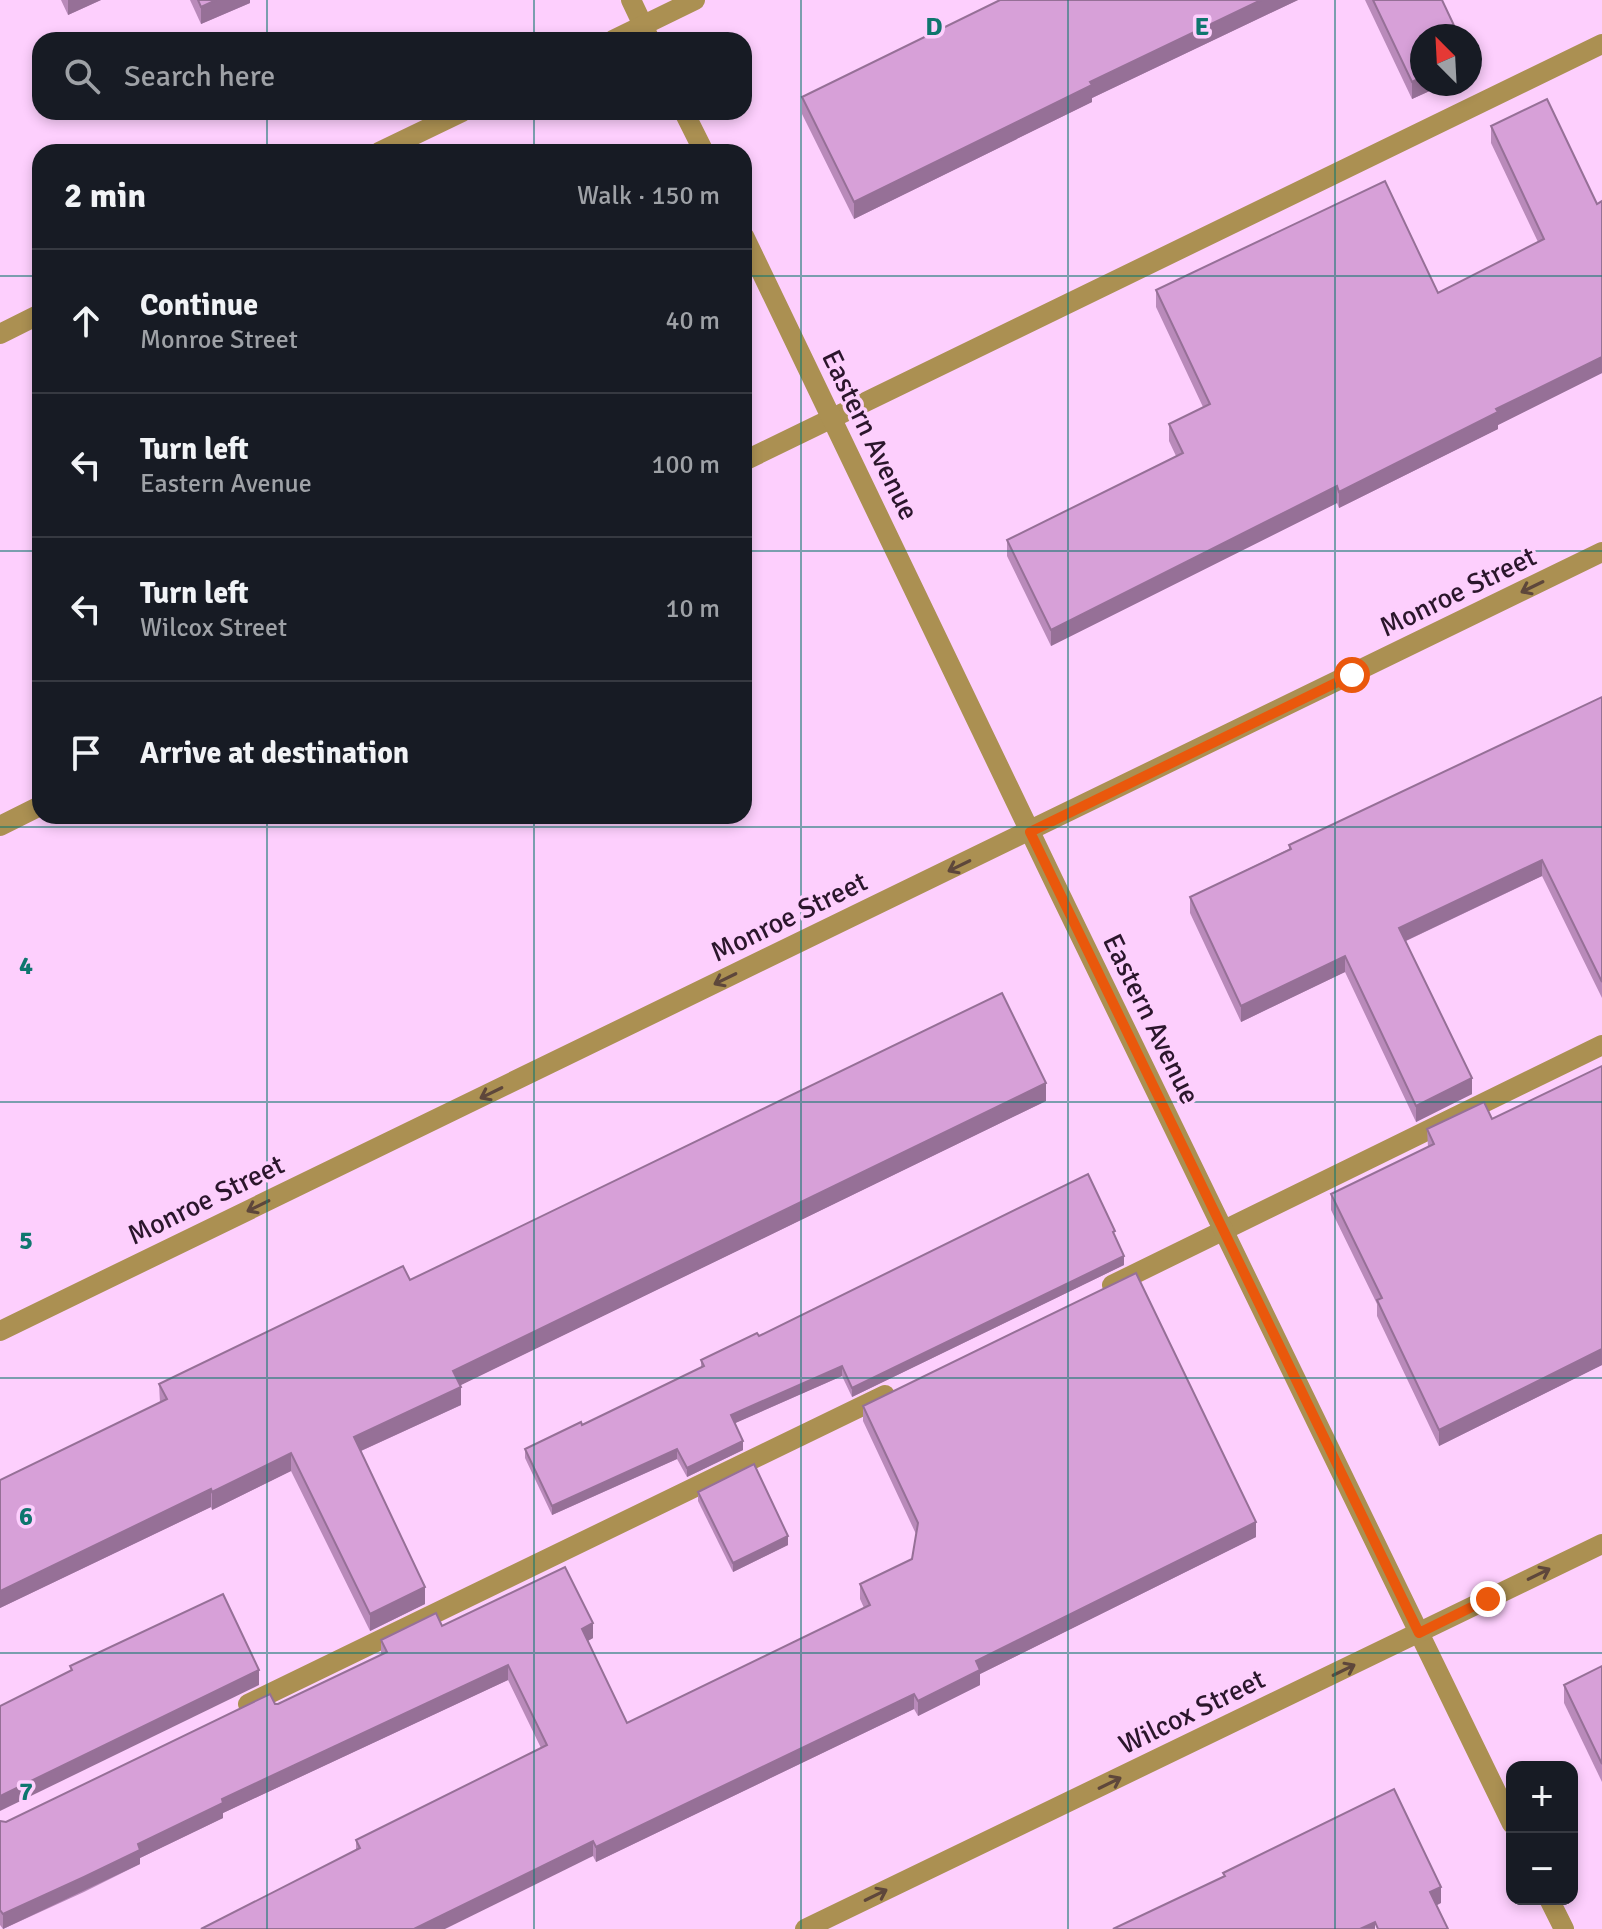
<!DOCTYPE html>
<meta charset="utf-8">
<style>
body{margin:0;font-family:Signika,sans-serif;background:#242831;color:#f1f3f6}
.controls{position:absolute;right:24px;bottom:24px;display:grid;overflow:hidden;border-radius:16px;box-shadow:0 4px 12px #0003}
.controls button{width:72px;height:72px;display:grid;place-items:center;padding:0;border:0;border-bottom:2px solid #363941;background:#171b24;color:#f1f3f6;font:40px sans-serif}
.compass{position:absolute;left:1410px;top:24px;width:72px;height:72px;border-radius:50%;background:#171b24;box-shadow:0 4px 12px #0003;rotate:336deg}
.stop{position:absolute;width:24px;height:24px;margin:-18px;border:6px solid #ea580c;border-radius:50%;background:#fff}
.stop.end{background:#ea580c;border-color:#fff;box-shadow:0 2px 8px #0008}
.list{margin:0;padding:0;list-style:none}
h2{display:flex;justify-content:space-between;align-items:center;height:104px;margin:0;padding:0 32px;font-size:34px}
h2 small{font-size:26px;font-weight:400;color:#9ea1a6}
.list li{display:grid;grid-template-columns:52px 1fr auto;gap:24px;align-items:center;box-sizing:border-box;height:144px;padding:0 32px;border-top:2px solid #363941}
.list b{display:block;font-size:30px;white-space:nowrap}
.list p{margin:0;font-size:26px;white-space:nowrap;color:#9ea1a6}
.list em{font-size:26px;font-style:normal;color:#9ea1a6}
.icon{flex:none;width:44px;height:44px;fill:none;stroke:currentColor;stroke-width:2;stroke-linecap:round;stroke-linejoin:round}
.map{position:relative;flex:none;width:1602px;height:1929px;overflow:hidden}
.search{position:absolute;background:#171b24;box-shadow:0 4px 12px #0003;left:32px;top:32px;width:720px;height:88px;display:flex;align-items:center;gap:20px;box-sizing:border-box;padding:0 28px;border-radius:24px;color:#9ea1a6;font-size:30px}
.panel{position:absolute;background:#171b24;box-shadow:0 4px 12px #0003;left:32px;top:144px;width:720px;height:680px;border-radius:24px}
.map>svg:first-child{display:block}
.lines{fill:none;stroke-linecap:round;stroke-linejoin:round}
.service{stroke:#ab9052;stroke-width:20}
.minor{stroke:#ab9052;stroke-width:20}
.tertiary{stroke:#ab9052;stroke-width:20}
.wall{fill:#b98aba}
.shaded-wall{fill:#967097}
.building{fill:#d7a0d8;stroke:#967097;stroke-width:2}
.oneway{stroke:#5e473b}
.route{stroke:#ea580c;stroke-width:10}
.grid{fill:none;stroke:#0f766e;stroke-width:2;stroke-opacity:0.55}
.labels{text-anchor:middle;dominant-baseline:central;stroke-width:7;stroke-linejoin:round;paint-order:stroke}
.street-label{font-size:28px;fill:#2b162c;stroke:#fdcffd}
.grid-label{font-size:26px;text-anchor:middle;font-weight:bold;fill:#0f766e;stroke:#fdcffd;stroke-width:7;stroke-linejoin:round;paint-order:stroke}
</style>
<div class="map">
<svg width="1602" height="1929" viewBox="0 0 1602 1929">
<rect width="100%" height="100%" fill="#fdcffd"/>
<g class="lines">
<!-- service -->
<g class="service">
<polyline points="744,461 1602,44"/>
<polyline points="0,826 40,806"/>
<polyline points="1112,1285 1602,1045"/>
<polyline points="248,1704 885,1395"/>
</g>
<!-- minor -->
<g class="minor">
<polyline points="631,0 650,40"/>
<polyline points="684,112 704,152"/>
<polyline points="744,236 1060,894 1512,1824"/>
<polyline points="0,1331 1602,552"/>
<polyline points="1549,1899 1564,1929"/>
<polyline points="805,1929 1602,1544"/>
</g>
<!-- tertiary -->
<g class="tertiary">
<polyline points="613,40 695,0"/>
<polyline points="379,152 462,112"/>
<polyline points="0,334 40,314"/>
</g>
</g>
<!-- wall -->
<g class="wall">
<polygon points="61,0 101,0 68,15"/>
<polygon points="190,0 250,0 250,3 201,24"/>
<polygon points="1000,0 1298,0 1092,98 1092,102 854,219 802,114 802,97"/>
<polygon points="1365,0 1442,0 1422,84 1445,84 1412,99"/>
<polygon points="1491,126 1597,204 1602,201 1602,373 1498,425 1498,429 1339,508 1337,503 1051,646 1007,556 1007,540 1176,456 1169,441 1169,424 1203,407 1156,307 1156,290 1438,293 1538,242 1491,143"/>
<polygon points="1602,697 1602,998 1542,876 1406,941 1472,1094 1416,1122 1345,972 1241,1022 1190,913 1190,897 1289,849 1289,845"/>
<polygon points="1602,1066 1602,1365 1439,1446 1377,1316 1377,1304 1331,1210 1331,1194 1428,1147 1427,1129 1492,1119"/>
<polygon points="1046,1101 460,1385 461,1405 361,1451 425,1604 370,1631 291,1471 212,1510 211,1507 0,1608 0,1480 160,1403 159,1384 410,1280"/>
<polygon points="1115,1236 1124,1265 852,1397 842,1376 735,1423 743,1450 687,1477 677,1459 552,1515 525,1458 525,1449 582,1425 701,1367 701,1360 759,1336"/>
<polygon points="863,1406 1256,1537 980,1674 980,1685 918,1716 914,1709 596,1862 593,1856 286,1887 356,1850 356,1840 541,1748 508,1680 223,1813 223,1818 140,1858 140,1864 84,1892 3,1929 0,1925 0,1821 6,1822 275,1704 278,1704 381,1655 381,1640 442,1626 593,1638 588,1641 627,1723 864,1608 860,1599 860,1584 912,1559 916,1534 863,1421"/>
<polygon points="698,1492 788,1545 733,1572 698,1501"/>
<polygon points="1602,1666 1602,1782 1564,1703 1564,1685"/>
</g>
<!-- shaded-wall -->
<g class="shaded-wall">
<polygon points="68,0 101,0 68,15"/>
<polygon points="216,0 250,0 250,3 201,24 201,7"/>
<polygon points="1261,0 1298,0 1092,98 1092,102 854,219 854,202 1090,82"/>
<polygon points="1422,77 1422,84 1445,84 1412,99 1412,82"/>
<polygon points="1602,357 1602,373 1498,425 1498,429 1339,508 1339,492 1496,409"/>
<polygon points="1337,486 1337,503 1051,646 1051,630"/>
<polygon points="1542,860 1542,876 1399,944 1399,928"/>
<polygon points="1345,956 1345,972 1241,1022 1241,1006"/>
<polygon points="1472,1078 1472,1094 1416,1122 1416,1106"/>
<polygon points="1046,1083 1046,1101 453,1389 453,1371"/>
<polygon points="1124,1256 1124,1265 852,1397 852,1388"/>
<polygon points="1602,1349 1602,1365 1439,1446 1439,1430"/>
<polygon points="842,1366 842,1376 731,1425 731,1415"/>
<polygon points="461,1387 461,1405 354,1454 354,1437"/>
<polygon points="743,1441 743,1450 687,1477 687,1468"/>
<polygon points="677,1449 677,1459 552,1515 552,1506"/>
<polygon points="291,1453 291,1471 212,1510 212,1492"/>
<polygon points="211,1489 211,1507 0,1608 0,1591"/>
<polygon points="1256,1522 1256,1537 980,1674 980,1685 918,1716 918,1701 976,1661"/>
<polygon points="788,1536 788,1545 733,1572 733,1563"/>
<polygon points="425,1587 425,1604 370,1631 370,1614"/>
<polygon points="593,1623 593,1638 582,1644 582,1629"/>
<polygon points="508,1665 508,1680 223,1813 223,1818 140,1858 140,1864 3,1929 3,1914 222,1799"/>
<polygon points="259,1670 259,1685 0,1811 0,1796"/>
<polygon points="914,1694 914,1709 596,1862 596,1847"/>
<polygon points="593,1841 593,1856 445,1929 414,1929"/>
<polygon points="1441,1887 1441,1903 1430,1909 1430,1892"/>
<polygon points="1375,1922 1375,1929 1360,1929"/>
</g>
<!-- building -->
<g class="building">
<polygon points="198,0 216,0 201,7"/>
<polygon points="1000,0 1261,0 1090,82 1092,85 854,202 802,97"/>
<polygon points="1373,0 1442,0 1459,36 1422,36 1422,77 1412,82"/>
<polygon points="1547,99 1597,204 1602,201 1602,357 1496,409 1498,412 1339,492 1337,486 1051,630 1007,540 1183,453 1169,424 1210,404 1156,290 1385,181 1438,293 1544,239 1491,126"/>
<polygon points="1602,697 1602,982 1542,860 1399,928 1472,1078 1416,1106 1345,956 1241,1006 1190,897 1291,849 1289,845"/>
<polygon points="1002,993 1046,1083 453,1371 461,1387 354,1437 425,1587 370,1614 291,1453 212,1492 211,1489 0,1591 0,1480 167,1399 159,1384 403,1266 410,1280"/>
<polygon points="1602,1066 1602,1349 1439,1430 1377,1300 1382,1298 1331,1194 1434,1144 1427,1129 1484,1102 1492,1119"/>
<polygon points="1088,1174 1115,1231 1113,1232 1124,1256 852,1388 842,1366 731,1415 743,1441 687,1468 677,1449 552,1506 525,1449 581,1422 582,1425 704,1366 701,1360 757,1333 759,1336"/>
<polygon points="1136,1273 1256,1522 976,1661 980,1670 918,1701 914,1694 596,1847 593,1841 414,1929 201,1929 360,1848 356,1840 547,1745 508,1665 222,1799 223,1803 138,1844 140,1850 84,1877 3,1914 0,1910 0,1821 6,1822 270,1694 275,1704 278,1704 387,1652 381,1640 436,1613 442,1626 565,1567 593,1623 582,1629 627,1723 870,1605 860,1584 912,1559 918,1523 863,1406"/>
<polygon points="754,1464 788,1536 733,1563 698,1492"/>
<polygon points="223,1594 259,1670 0,1796 0,1706 72,1670 70,1666"/>
<polygon points="1602,1666 1602,1764 1564,1685"/>
<polygon points="1394,1789 1441,1887 1430,1892 1448,1929 1378,1929 1375,1922 1360,1929 1113,1929 1225,1876 1223,1873"/>
</g>
<!-- one-way arrows -->
<defs><path id="oneway-shaft" d="M-6 0H5M1.5-3L5.5 0L1.5 3" fill="none" stroke-width="1.6" stroke-linecap="round" stroke-linejoin="round" transform="scale(2)"/></defs>
<g class="oneway">
<use href="#oneway-shaft" transform="translate(1532 587) rotate(154)"/>
<use href="#oneway-shaft" transform="translate(959 866) rotate(154)"/>
<use href="#oneway-shaft" transform="translate(725 979) rotate(154)"/>
<use href="#oneway-shaft" transform="translate(491 1093) rotate(154)"/>
<use href="#oneway-shaft" transform="translate(258 1206) rotate(154)"/>
<use href="#oneway-shaft" transform="translate(1539 1574) rotate(-26)"/>
<use href="#oneway-shaft" transform="translate(1344 1670) rotate(-26)"/>
<use href="#oneway-shaft" transform="translate(1110 1783) rotate(-26)"/>
<use href="#oneway-shaft" transform="translate(876 1895) rotate(-26)"/>
</g>
<g class="lines">
<!-- route -->
<polyline class="route" points="1352,675 1030,832 1419,1633 1488,1599"/>
</g>
<!-- grid -->
<path class="grid" d="M 267,0 L 267,40M 534,0 L 534,40M 801,0 L 801,1929M 1068,0 L 1068,1929M 1335,0 L 1335,1929M 267,112 L 267,152M 534,112 L 534,152M 0,276 L 40,276M 744,276 L 1602,276M 0,551 L 40,551M 744,551 L 1602,551M 267,816 L 267,1929M 534,816 L 534,1929M 0,827 L 1602,827M 0,1102 L 1602,1102M 0,1378 L 1602,1378M 0,1653 L 1602,1653"/>
<g class="labels">
<!-- street labels -->
<g class="street-label">
<text transform="translate(870 435) rotate(64)">Eastern Avenue</text>
<text transform="translate(1458 592) rotate(-26)">Monroe Street</text>
<text transform="translate(789 917) rotate(-26)">Monroe Street</text>
<text transform="translate(1151 1019) rotate(64)">Eastern Avenue</text>
<text transform="translate(206 1200) rotate(-26)">Monroe Street</text>
<text transform="translate(1192 1712) rotate(-26)">Wilcox Street</text>
</g>
</g>
<g class="grid-label">
<text x="934" y="35">D</text>
<text x="1202" y="35">E</text>
<text x="26" y="974">4</text>
<text x="26" y="1249">5</text>
<text x="26" y="1525">6</text>
<text x="26" y="1800">7</text>
</g>
</svg>
<div class="controls">
<button>+</button>
<button>−</button>
</div>
<svg class="compass" viewBox="-18 -18 36 36"><path d="M0-13l5 13h-10z" fill="#e53935"/><path d="M0 13l5-13h-10z" fill="#9ea1a6"/></svg>
<div class="stop" style="left:1352px;top:675px"></div>
<div class="stop end" style="left:1488px;top:1599px"></div>
<div class="search"><svg class="icon" aria-label="search" viewBox="0 0 24 24"><circle cx="10" cy="10" r="6"/><path d="M15 15l6 6"/></svg>Search here</div>
<section class="panel">
<h2>2 min<small>Walk · 150 m</small></h2>
<ul class="list">
<li><svg class="icon" aria-label="ahead" viewBox="0 0 24 24"><path d="M12 20V5M6 11l6-6 6 6"/></svg><div><b>Continue</b><p>Monroe Street</p></div><em>40 m</em></li>
<li><svg class="icon" aria-label="left" viewBox="0 0 24 24"><path d="M17 20v-9H6M10 6l-5 5 5 5"/></svg><div><b>Turn left</b><p>Eastern Avenue</p></div><em>100 m</em></li>
<li><svg class="icon" aria-label="left" viewBox="0 0 24 24"><path d="M17 20v-9H6M10 6l-5 5 5 5"/></svg><div><b>Turn left</b><p>Wilcox Street</p></div><em>10 m</em></li>
<li><svg class="icon" aria-label="arrive" viewBox="0 0 24 24"><path d="M6 21V4h12l-3 4 3 4H6"/></svg><div><b>Arrive at destination</b></div></li>
</ul>
</section>
</div>
